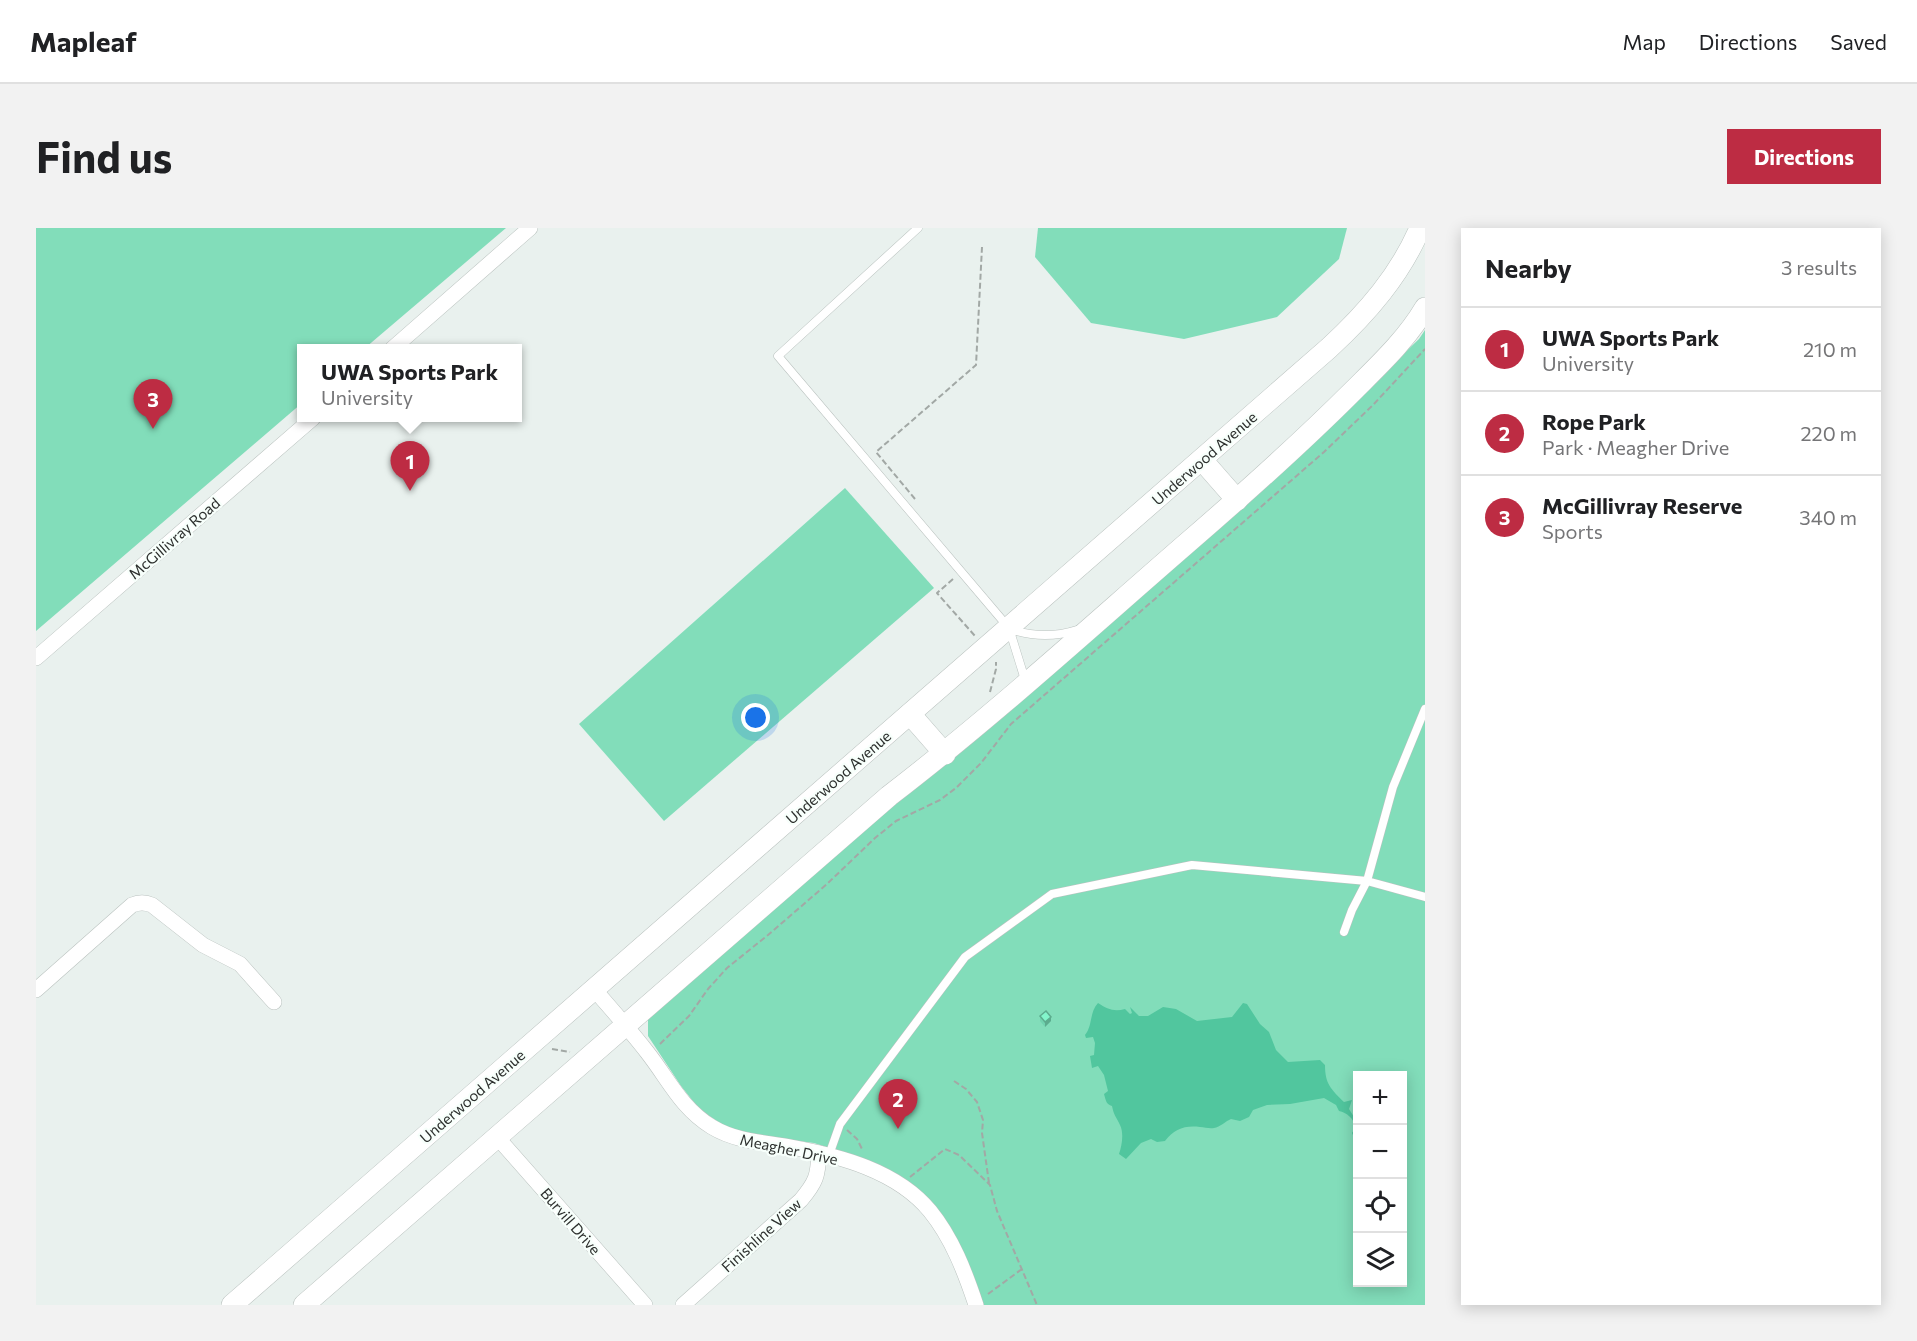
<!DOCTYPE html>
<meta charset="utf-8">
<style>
body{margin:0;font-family:Commissioner,sans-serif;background:#f2f2f2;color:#202124}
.controls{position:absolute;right:18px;bottom:18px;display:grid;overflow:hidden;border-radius:0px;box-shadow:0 3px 15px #0003}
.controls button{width:54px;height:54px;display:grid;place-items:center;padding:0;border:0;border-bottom:2px solid #e0e0e0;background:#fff;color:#202124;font:30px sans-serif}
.you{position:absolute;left:720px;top:490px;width:21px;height:21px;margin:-15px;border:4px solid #fff;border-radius:50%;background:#1a73e8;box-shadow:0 0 0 9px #1a73e833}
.badge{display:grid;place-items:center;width:39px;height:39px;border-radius:50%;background:#bd2c43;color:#fff;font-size:20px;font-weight:700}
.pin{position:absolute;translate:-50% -50px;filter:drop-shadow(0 2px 3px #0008)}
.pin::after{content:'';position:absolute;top:32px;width:21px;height:18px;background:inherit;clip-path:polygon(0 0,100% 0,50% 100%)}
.popup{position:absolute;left:261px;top:116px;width:225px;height:78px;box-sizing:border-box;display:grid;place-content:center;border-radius:0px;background:#fff;filter:drop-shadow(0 2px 4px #0005);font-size:20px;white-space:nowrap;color:#757577}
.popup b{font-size:22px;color:#202124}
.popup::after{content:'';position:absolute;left:50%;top:100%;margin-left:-12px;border:12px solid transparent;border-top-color:#fff}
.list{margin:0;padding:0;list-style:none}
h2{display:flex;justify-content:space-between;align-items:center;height:78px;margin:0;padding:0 24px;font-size:26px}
h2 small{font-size:20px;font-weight:400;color:#757577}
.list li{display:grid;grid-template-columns:39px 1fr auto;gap:18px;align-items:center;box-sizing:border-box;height:84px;padding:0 24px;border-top:2px solid #e0e0e0}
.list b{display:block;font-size:22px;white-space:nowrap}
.list p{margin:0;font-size:20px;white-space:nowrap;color:#757577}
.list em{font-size:20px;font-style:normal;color:#757577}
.icon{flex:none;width:33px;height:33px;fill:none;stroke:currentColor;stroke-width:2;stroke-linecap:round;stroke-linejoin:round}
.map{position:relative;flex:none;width:1389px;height:1077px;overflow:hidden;border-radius:0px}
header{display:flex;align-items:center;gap:36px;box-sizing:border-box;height:84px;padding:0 30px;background:#fff;border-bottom:2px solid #e0e0e0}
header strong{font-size:28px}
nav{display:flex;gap:33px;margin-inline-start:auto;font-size:21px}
.intro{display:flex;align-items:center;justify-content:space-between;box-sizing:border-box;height:144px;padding:0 36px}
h1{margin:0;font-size:42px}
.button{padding:15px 27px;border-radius:0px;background:#bd2c43;color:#fff;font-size:21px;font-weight:700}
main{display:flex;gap:36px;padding:0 36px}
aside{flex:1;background:#fff;border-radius:0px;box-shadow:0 3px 15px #0003}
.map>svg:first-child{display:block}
.green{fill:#82ddba;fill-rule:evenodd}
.water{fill:#51c69e}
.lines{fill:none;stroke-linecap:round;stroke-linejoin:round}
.lane-casing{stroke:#bac2bf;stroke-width:9}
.street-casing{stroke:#bac2bf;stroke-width:16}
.secondary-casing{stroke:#bac2bf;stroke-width:22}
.path{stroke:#a2a8a5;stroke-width:2;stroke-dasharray:6 3;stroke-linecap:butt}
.lane{stroke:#fff;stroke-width:8}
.street{stroke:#fff;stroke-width:15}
.secondary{stroke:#fff;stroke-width:21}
.wall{fill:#71d3af}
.shaded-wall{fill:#5cac8e}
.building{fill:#83f5cb;stroke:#5cac8e;stroke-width:1.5}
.labels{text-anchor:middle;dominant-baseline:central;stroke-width:4.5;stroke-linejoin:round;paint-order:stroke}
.street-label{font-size:15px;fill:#2d302e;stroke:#f7fffb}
</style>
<header>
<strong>Mapleaf</strong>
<nav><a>Map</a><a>Directions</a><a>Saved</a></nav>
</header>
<div class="intro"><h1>Find us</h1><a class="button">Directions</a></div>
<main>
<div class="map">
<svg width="1389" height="1077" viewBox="0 0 1389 1077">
<rect width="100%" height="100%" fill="#e9f1ee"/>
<!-- green -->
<g class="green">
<polygon points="0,0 470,0 329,120 266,121 266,175 0,403"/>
<polygon points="1002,0 1311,0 1303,31 1241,89 1148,111 1055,95 999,29"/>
<path d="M 1389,102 L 1389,1077 L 947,1077 L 910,993 L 835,934 L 778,915 L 713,907 L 687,897 L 664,882 L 645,858 L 612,808 L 612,791 L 1333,159 L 1383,111 ZM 1322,848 L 1366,848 L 1366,1054 L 1322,1054 Z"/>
<polygon points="809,260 898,360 628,593 543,496"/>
</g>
<!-- water -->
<path class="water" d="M 1062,775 C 1071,781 1078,784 1089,781 L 1094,786 L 1096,785 L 1094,779 L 1103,788 L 1112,788 L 1127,779 L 1140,781 L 1161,793 L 1196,789 L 1207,775 L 1211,776 L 1224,796 L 1233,804 L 1240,822 L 1252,834 L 1284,832 L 1289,837 C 1289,856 1295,861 1308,874 L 1316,872 L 1313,881 L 1318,889 L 1321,889 L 1321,916 L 1316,905 C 1323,895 1313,885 1303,883 L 1300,877 L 1288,870 L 1254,876 L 1231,877 L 1217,882 L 1213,889 L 1204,893 L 1195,891 C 1190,893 1184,899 1178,900 C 1173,901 1169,899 1164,899 C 1149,897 1138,901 1129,913 L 1121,914 L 1115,911 L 1105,915 L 1090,931 L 1083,926 C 1086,918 1088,905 1084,897 C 1080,888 1078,888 1076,878 C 1070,876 1070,873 1068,866 L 1072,863 L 1068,847 L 1062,838 L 1056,840 L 1054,828 L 1058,827 L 1059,815 L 1057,809 L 1050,810 L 1049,807 C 1057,797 1053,785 1062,775 Z"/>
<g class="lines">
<!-- lane casing -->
<g class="lane-casing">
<g id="lane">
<polyline points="882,0 742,128 973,400 990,455"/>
<path d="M 974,401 C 997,409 1019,409 1041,402"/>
<polyline points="1389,481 1357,559 1331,653 1389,669"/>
<polyline points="793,927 804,896 929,729 1016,666 1156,637 1331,653 1316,682 1308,704"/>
</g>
</g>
<!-- street casing -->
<g class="street-casing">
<g id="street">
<polyline points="356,121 494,0"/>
<polyline points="0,430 277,190"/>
<path d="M 558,761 C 576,782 594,802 611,824 C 633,852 645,880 676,899 C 701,914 728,914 755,919 C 804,928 861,943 894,983 C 916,1010 929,1044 940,1077"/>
<path d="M 0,762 L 96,677 C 103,674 109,674 116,677 L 167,717 L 204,736 L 238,774"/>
<polyline points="461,909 609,1077"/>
<path d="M 647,1077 L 765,972 C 780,954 782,948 783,925"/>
</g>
</g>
<!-- secondary casing -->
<g class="secondary-casing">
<g id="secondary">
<polyline points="1166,232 1201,272"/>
<polyline points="874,486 909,526"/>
<path d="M 196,1077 L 1293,120 C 1331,85 1364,47 1384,0"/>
<path d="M 268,1077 L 853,568 C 956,489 1052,401 1150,316 C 1208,266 1264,216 1318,162 C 1343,137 1370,112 1389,80"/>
</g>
</g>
<!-- path -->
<g class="path">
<polyline points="879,271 840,224 940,137 946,19"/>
<polyline points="917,351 901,365 939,408"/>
<polyline points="954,464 960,441 960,434"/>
<polyline points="624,816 653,788 672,761 691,740 732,707 791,656 839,610 860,593 904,572 920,560 945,535 975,496 1288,224 1337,177 1389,121"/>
<polyline points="516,821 534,824"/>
<polyline points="918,853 930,861 941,874 947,892 946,905 953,955"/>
<polyline points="811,902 821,911 827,923"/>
<polyline points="874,949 909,921 923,927 954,957 961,983 1001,1077"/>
<polyline points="952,1066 986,1041"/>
</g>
<!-- lane -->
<use href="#lane" class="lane"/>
<!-- street -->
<use href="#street" class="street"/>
<!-- secondary -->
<use href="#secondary" class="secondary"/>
</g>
<!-- wall -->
<polygon class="wall" points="1004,788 1015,793 1009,799 1004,793"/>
<!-- shaded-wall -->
<polygon class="shaded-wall" points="1015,789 1015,793 1009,799 1009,794"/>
<!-- building -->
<polygon class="building" points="1010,783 1015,789 1009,794 1004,788"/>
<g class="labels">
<!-- street labels -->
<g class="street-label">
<text transform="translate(1168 230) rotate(-41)">Underwood Avenue</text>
<text transform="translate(138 310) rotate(-41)">McGillivray Road</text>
<text transform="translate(802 549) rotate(-41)">Underwood Avenue</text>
<text transform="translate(436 868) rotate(-41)">Underwood Avenue</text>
<text transform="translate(753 921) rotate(12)">Meagher Drive</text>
<text transform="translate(535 993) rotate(49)">Burvill Drive</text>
<text transform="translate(725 1007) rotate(-42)">Finishline View</text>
</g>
</g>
</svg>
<div class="controls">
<button>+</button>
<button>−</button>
<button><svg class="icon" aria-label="locate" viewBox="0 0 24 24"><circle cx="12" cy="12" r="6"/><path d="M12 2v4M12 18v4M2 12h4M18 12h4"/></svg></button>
<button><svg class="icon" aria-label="layers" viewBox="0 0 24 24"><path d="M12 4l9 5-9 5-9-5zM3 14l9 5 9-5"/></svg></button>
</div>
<div class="you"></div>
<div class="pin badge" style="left:374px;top:263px">1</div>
<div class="popup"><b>UWA Sports Park</b>University</div>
<div class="pin badge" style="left:862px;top:901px">2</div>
<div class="pin badge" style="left:117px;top:201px">3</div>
</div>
<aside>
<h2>Nearby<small>3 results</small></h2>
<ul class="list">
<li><span class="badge">1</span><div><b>UWA Sports Park</b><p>University</p></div><em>210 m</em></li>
<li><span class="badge">2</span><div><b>Rope Park</b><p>Park · Meagher Drive</p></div><em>220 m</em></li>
<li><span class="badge">3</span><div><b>McGillivray Reserve</b><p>Sports</p></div><em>340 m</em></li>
</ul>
</aside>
</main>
